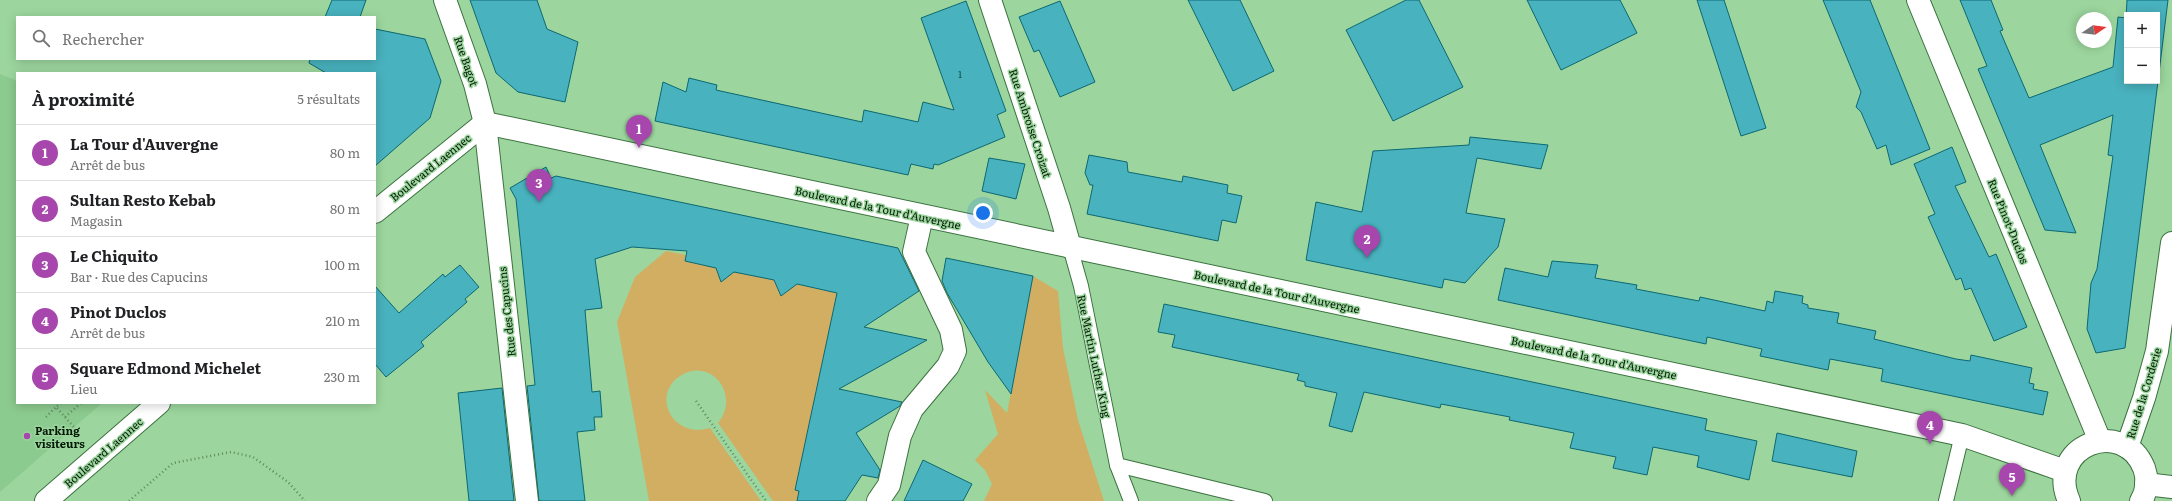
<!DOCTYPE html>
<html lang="fr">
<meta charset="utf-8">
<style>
body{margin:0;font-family:Literata,serif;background:#f2f2f2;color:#202124}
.controls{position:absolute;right:12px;top:12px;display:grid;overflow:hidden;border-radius:0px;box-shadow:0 2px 10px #0003}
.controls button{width:36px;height:36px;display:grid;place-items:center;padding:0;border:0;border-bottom:1px solid #e0e0e0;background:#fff;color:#202124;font:20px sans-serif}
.compass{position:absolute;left:2076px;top:12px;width:36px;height:36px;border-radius:50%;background:#fff;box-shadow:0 2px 10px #0003;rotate:77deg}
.you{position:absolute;left:983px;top:213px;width:14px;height:14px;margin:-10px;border:3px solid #fff;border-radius:50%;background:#1a73e8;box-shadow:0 0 0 6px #1a73e833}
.badge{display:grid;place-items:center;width:26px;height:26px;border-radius:50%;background:#a746ac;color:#fff;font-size:13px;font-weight:700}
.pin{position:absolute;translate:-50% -33px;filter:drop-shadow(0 1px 2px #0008)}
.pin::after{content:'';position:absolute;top:21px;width:14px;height:12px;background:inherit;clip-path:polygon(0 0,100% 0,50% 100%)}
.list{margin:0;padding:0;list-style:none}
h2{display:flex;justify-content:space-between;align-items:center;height:52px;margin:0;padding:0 16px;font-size:17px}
h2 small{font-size:13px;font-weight:400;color:#757577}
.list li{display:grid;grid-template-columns:26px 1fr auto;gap:12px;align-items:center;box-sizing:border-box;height:56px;padding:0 16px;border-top:1px solid #e0e0e0}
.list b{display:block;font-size:15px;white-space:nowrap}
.list p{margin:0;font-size:13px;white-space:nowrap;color:#757577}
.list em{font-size:13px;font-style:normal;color:#757577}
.icon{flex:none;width:22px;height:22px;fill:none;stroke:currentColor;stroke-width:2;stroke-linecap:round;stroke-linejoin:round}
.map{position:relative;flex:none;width:2172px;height:501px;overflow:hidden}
.search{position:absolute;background:#fff;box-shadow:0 2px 10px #0003;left:16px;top:16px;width:360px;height:44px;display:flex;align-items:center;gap:10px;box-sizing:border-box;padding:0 14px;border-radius:0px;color:#757577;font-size:15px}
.panel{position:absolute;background:#fff;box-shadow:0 2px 10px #0003;left:16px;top:72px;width:360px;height:332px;border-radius:0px}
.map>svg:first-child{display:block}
.built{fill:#8ccb8f}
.green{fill:#d1ae61}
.building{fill:#48b2be;stroke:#0d6871;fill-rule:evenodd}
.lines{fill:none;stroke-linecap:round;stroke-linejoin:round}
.lane-casing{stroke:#3c7240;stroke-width:16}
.street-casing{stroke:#3c7240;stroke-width:24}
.secondary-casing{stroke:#3c7240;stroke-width:24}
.path{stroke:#5e8960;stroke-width:2.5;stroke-dasharray:1 3;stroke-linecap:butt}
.lane{stroke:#fff;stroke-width:14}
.street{stroke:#fff;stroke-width:22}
.secondary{stroke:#fff;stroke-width:22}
.poi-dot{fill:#a746ac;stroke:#9cd69e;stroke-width:1.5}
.labels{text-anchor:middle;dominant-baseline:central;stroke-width:3;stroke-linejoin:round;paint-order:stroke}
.number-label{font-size:9px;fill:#164135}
.street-label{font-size:11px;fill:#051b07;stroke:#9cd69e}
.poi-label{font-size:11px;font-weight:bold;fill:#051b07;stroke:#9cd69e;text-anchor:start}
</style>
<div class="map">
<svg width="2172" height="501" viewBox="0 0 2172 501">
<rect width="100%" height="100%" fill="#9cd69e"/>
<!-- built -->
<polygon class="built" points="0,74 17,81 17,403 102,403 0,492"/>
<!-- green -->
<g class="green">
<path d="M 666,251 L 686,255 L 685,261 L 719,268 L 722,280 L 727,278 L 730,271 L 778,281 L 782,294 L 787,292 L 790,283 L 837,293 L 833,311 L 840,312 L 830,326 L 826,343 L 832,345 C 822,359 817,372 822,389 L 816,389 L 804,470 L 799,469 L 795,490 L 799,491 L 797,501 L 773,501 L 718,423 C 741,395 711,356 680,376 C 651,395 672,439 710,428 L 761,501 L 649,501 L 617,322 L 635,277 Z"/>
<polygon points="1033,276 1058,291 1063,348 1078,420 1104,501 984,501 992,484 985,470 975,460 998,434 985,390 1007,413"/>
</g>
<!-- building -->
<g class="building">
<polygon points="332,0 366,0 360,17 325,17"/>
<polygon points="470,0 537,0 547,29 578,42 565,102 518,92 496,73"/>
<polygon points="1188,0 1240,0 1274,71 1233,91"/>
<polygon points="1406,0 1419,0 1463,87 1393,121 1346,30"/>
<polygon points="1527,0 1620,0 1637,33 1561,70"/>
<polygon points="1697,0 1724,0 1766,128 1741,136"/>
<polygon points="1823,0 1870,0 1930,149 1891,165 1886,145 1877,149 1861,112 1856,107 1861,92"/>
<path d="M 1960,0 L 1991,0 L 2003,30 L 2000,31 L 2029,98 L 2113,67 L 2118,17 L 2126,18 L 2127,0 L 2168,0 L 2125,348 L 2096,353 L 2087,329 L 2091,283 L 2097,269 L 2113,156 L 2108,155 L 2113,115 L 2040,145 L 2076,233 L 2045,230 L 1978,69 L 1987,66 ZM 2127,15 L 2157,15 L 2157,81 L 2127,81 Z"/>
<polygon points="966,1 1006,111 997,115 1005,137 938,165 934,164 933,169 911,164 908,175 655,121 663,82 686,92 689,78 717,85 716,90 862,122 864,110 918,122 923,102 954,110 921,18"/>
<polygon points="1060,1 1095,82 1060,97 1039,50 1034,52 1019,17"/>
<polygon points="375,29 425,39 441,81 430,118 375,166 375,73 326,73 309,63 310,59 375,59"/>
<polygon points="1470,137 1548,145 1541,169 1477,158 1466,213 1505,219 1498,247 1465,283 1444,279 1442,288 1306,260 1316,202 1362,212 1373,151 1469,145"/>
<polygon points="1952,147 1966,182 1955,186 1989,257 1996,254 2027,327 1994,341 1971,288 1965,290 1961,278 1956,280 1928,217 1935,214 1914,164"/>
<polygon points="1089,155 1127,162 1128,172 1182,182 1183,176 1228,185 1227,193 1242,196 1236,223 1222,220 1218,241 1087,214 1093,185 1090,185 1085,173"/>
<polygon points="989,158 1025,164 1016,199 982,191"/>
<polygon points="546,167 551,178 556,176 898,248 919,291 864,327 927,340 839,389 902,402 900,406 856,433 880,470 878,478 862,475 845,501 797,501 799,491 795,490 837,293 797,284 781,296 774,280 734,272 721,282 716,268 685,261 687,251 632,247 595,259 602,308 585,310 592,392 600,391 602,417 594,417 595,430 577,432 585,501 539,501 527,386 535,385 534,375 516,199 510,188"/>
<polygon points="946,258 1033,276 1011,394 988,362 947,293 942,281"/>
<polygon points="1552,261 1598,265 1595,278 1637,285 1636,289 1699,301 1700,297 1765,311 1767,301 1773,303 1775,291 1803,296 1802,303 1808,305 1808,308 1839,313 1837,323 1876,331 1874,339 1956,359 1970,361 1971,355 2032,368 2029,383 2034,384 2033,389 2048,392 2043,415 1881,381 1883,369 1830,359 1828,370 1760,356 1762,349 1707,337 1706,344 1498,300 1505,268 1548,277"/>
<polygon points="460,265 479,287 465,299 467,302 421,342 424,346 386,377 375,364 375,286 399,313 443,274 445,277"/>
<polygon points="1164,304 1707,419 1705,430 1757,441 1749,480 1697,467 1699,456 1653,447 1647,475 1613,468 1616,457 1570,448 1574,433 1509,420 1510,417 1441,404 1440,408 1364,392 1352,432 1329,426 1337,393 1305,386 1305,382 1297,380 1299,374 1172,347 1175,335 1158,332"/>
<polygon points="502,388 514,501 469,501 458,393"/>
<polygon points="1777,433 1857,451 1852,477 1772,461"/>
<polygon points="923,460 972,484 963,501 904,501"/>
</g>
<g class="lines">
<!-- lane casing -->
<g class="lane-casing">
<g id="lane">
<polyline points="1070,247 1081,286 1117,465 1265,501"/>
<polyline points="1117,465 1131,501"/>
<polyline points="1946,501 1962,435"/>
</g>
</g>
<!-- street casing -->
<g class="street-casing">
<g id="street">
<polyline points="445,0 475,84 485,123"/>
<polyline points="990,0 1059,208 1070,247"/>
<polyline points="1918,0 2100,441"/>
<polyline points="878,501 889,485 900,436 912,409 948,366 955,351 951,330 914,252 922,216"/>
</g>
</g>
<!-- secondary casing -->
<g class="secondary-casing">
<g id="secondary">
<polyline points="485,123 1962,435 2065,471"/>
<polyline points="485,123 527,501"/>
<polyline points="375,212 485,123"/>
<polyline points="2127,447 2144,398 2157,351 2172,243"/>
<polyline points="2146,484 2172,487"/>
<polyline points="46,501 159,403"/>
<path d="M 2069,501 C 2045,446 2123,416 2144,468 C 2148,479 2147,492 2141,501"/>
</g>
</g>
<!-- path -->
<g class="path">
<polyline points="696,401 766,501"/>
<polyline points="61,403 56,407 81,435"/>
<polyline points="46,417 56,407"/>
<polyline points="65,417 81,403"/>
<polyline points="129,501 173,463 231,452 253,457 288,482 305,501"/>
</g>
<!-- lane -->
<use href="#lane" class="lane"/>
<!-- street -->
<use href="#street" class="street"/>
<!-- secondary -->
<use href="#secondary" class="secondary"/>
</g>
<!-- markers -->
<circle class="poi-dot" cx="27" cy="436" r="4"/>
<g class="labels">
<!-- number labels -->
<g class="number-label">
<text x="960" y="74">1</text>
</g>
<!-- street labels -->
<g class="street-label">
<text transform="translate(467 61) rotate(71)">Rue Bagot</text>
<text transform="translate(1031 123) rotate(72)">Rue Ambroise Croizat</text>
<text transform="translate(430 167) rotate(-39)">Boulevard Laennec</text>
<text transform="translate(878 207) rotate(12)">Boulevard de la Tour d'Auvergne</text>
<text transform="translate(2009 221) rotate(68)">Rue Pinot-Duclos</text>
<text transform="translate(1277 291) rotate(12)">Boulevard de la Tour d'Auvergne</text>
<text transform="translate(506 312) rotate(-96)">Rue des Capucins</text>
<text transform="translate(1095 356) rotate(78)">Rue Martin Luther King</text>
<text transform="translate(1594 357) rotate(12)">Boulevard de la Tour d'Auvergne</text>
<text transform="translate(2143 393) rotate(-73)">Rue de la Corderie</text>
<text transform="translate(103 452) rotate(-41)">Boulevard Laennec</text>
</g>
<!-- poi labels -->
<g class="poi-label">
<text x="35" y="430">Parking<tspan x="35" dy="13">visiteurs</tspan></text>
</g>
</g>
</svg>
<div class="controls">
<button>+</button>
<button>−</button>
</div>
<svg class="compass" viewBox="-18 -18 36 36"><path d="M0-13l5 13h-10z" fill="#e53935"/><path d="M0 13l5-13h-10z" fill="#757577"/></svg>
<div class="you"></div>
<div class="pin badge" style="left:639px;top:148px">1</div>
<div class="pin badge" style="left:1367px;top:258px">2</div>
<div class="pin badge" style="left:539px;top:202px">3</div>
<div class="pin badge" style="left:1930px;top:444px">4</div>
<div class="pin badge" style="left:2012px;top:496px">5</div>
<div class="search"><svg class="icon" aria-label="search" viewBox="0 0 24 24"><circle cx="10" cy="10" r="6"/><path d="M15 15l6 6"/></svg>Rechercher</div>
<section class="panel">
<h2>À proximité<small>5 résultats</small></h2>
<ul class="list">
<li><span class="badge">1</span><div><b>La Tour d'Auvergne</b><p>Arrêt de bus</p></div><em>80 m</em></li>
<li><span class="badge">2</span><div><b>Sultan Resto Kebab</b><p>Magasin</p></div><em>80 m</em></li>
<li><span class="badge">3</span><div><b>Le Chiquito</b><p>Bar · Rue des Capucins</p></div><em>100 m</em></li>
<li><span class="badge">4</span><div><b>Pinot Duclos</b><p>Arrêt de bus</p></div><em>210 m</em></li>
<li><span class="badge">5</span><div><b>Square Edmond Michelet</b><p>Lieu</p></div><em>230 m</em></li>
</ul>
</section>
</div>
